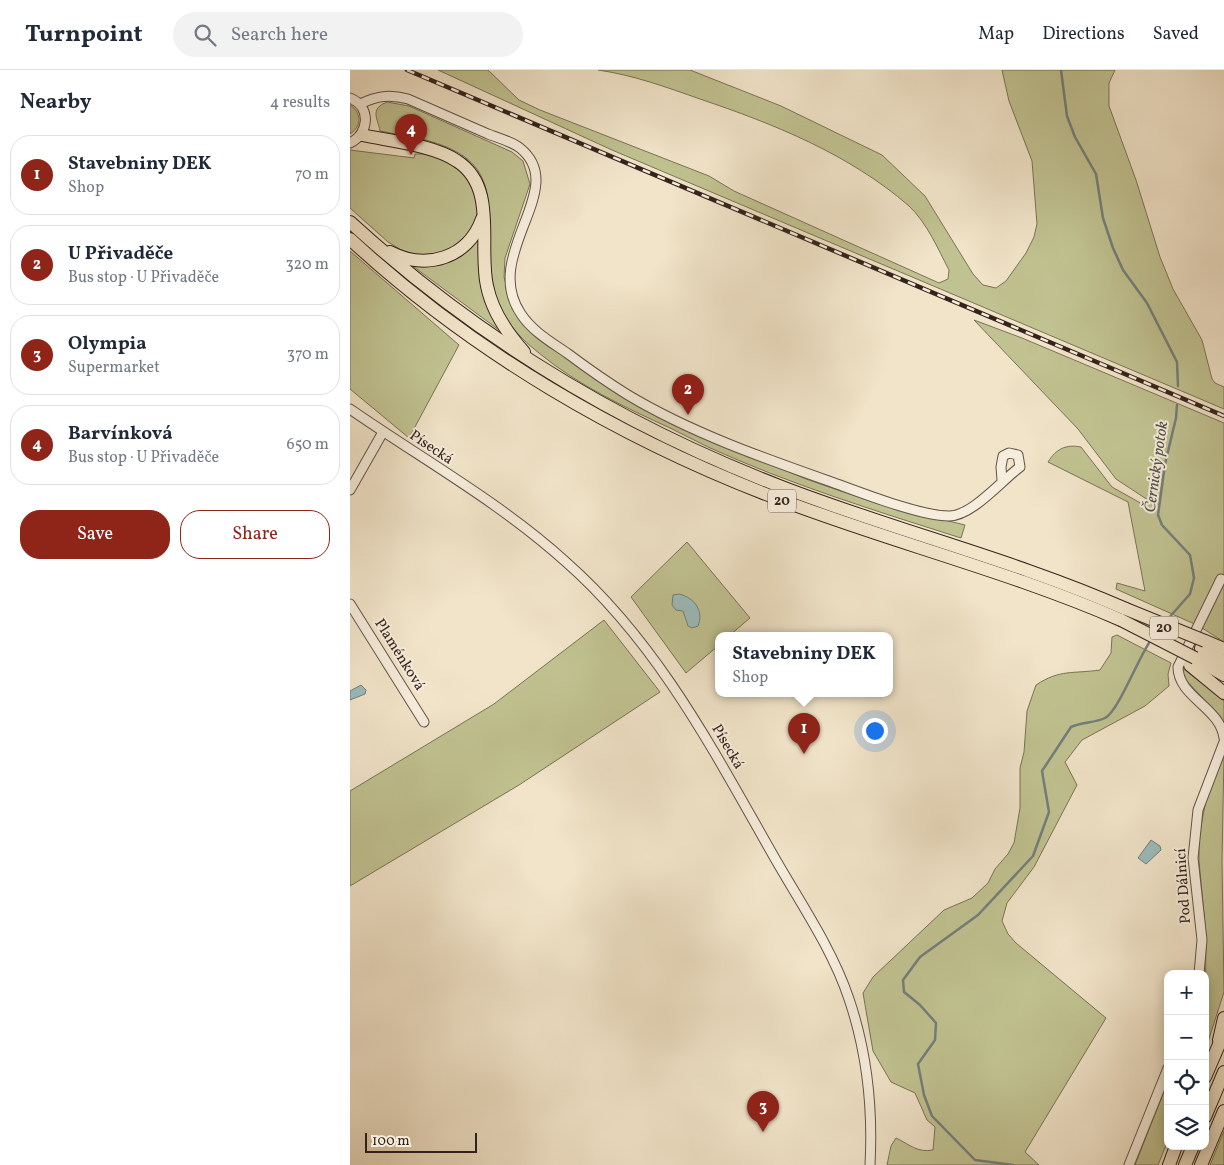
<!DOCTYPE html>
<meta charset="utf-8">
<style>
body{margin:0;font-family:Vollkorn,serif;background:#f2f2f3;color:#1f2937}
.controls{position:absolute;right:15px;bottom:15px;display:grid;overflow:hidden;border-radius:10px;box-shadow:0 2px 12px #0003}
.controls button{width:45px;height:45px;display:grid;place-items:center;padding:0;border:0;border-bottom:1px solid #e0e1e3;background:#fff;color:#1f2937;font:25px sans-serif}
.scale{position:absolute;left:15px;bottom:12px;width:112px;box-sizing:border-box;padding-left:5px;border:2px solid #34231c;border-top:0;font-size:14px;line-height:18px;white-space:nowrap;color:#34231c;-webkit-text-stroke:4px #f6eddc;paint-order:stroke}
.you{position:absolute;left:524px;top:660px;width:18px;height:18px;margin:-12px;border:4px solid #fff;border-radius:50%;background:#1a73e8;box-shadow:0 0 0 8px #1a73e833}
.badge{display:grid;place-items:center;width:32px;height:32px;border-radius:50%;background:#8f2418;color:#fff;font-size:16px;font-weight:700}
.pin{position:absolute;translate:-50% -41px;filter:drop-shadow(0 1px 2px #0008)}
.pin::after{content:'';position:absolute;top:26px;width:18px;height:15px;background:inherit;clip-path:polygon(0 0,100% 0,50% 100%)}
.popup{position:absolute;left:365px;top:562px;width:178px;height:65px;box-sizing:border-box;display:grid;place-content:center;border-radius:10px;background:#fff;filter:drop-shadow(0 1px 4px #0005);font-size:16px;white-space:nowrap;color:#747a83}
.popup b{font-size:19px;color:#1f2937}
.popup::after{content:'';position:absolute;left:50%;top:100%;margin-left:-10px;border:10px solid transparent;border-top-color:#fff}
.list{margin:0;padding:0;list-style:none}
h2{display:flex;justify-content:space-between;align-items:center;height:65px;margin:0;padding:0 20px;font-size:21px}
h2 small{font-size:16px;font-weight:400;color:#747a83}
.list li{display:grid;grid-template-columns:32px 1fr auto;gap:15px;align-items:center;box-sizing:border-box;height:80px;margin:0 10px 10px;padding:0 10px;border:1px solid #e0e1e3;border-radius:20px}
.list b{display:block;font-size:19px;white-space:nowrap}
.list p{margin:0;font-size:16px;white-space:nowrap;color:#747a83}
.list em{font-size:16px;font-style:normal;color:#747a83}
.actions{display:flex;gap:10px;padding:15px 20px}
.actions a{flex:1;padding:11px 0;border:1px solid #8f2418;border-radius:20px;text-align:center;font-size:18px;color:#8f2418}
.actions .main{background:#8f2418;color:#fff}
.icon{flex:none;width:28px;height:28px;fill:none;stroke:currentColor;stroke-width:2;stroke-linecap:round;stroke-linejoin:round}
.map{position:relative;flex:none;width:874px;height:1095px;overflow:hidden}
header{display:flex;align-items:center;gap:30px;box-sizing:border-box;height:70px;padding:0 25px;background:#fff;border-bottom:1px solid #e0e1e3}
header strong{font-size:24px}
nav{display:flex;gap:28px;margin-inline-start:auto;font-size:18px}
.search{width:350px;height:45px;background:#f2f2f3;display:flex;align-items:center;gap:12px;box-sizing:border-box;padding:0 18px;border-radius:28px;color:#747a83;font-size:19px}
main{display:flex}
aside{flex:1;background:#fff}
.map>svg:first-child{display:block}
.green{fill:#c1c291;stroke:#7a7256}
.water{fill:#9cbdbc;stroke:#727f7c}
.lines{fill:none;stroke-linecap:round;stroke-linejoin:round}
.stream{stroke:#727f7c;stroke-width:2.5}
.minor-casing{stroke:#635347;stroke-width:11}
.highway-casing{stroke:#34231c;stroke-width:14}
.minor{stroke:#f6eddc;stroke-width:9}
.highway{stroke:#f1e4c9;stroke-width:12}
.rail-casing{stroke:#34231c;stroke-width:4.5}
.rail{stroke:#f6eddc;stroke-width:2.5;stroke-dasharray:8;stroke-linecap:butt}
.highway-bridge-casing{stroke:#34231c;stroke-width:14;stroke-linecap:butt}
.highway-bridge{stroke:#f1e4c9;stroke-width:12}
.labels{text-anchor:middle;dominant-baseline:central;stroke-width:4;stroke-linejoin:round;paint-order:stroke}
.shield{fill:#f6eddc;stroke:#6e6056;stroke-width:1}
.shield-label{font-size:14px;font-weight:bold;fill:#34231c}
.street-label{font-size:15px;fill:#34231c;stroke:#f6eddc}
.water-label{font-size:16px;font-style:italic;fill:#53514c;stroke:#f6eddc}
</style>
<header>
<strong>Turnpoint</strong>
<div class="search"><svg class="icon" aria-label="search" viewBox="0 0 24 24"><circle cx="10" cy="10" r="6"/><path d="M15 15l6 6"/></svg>Search here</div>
<nav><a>Map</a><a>Directions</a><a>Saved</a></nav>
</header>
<main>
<aside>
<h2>Nearby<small>4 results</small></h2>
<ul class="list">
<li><span class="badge">1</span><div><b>Stavebniny DEK</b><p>Shop</p></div><em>70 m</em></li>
<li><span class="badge">2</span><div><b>U Přivaděče</b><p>Bus stop · U Přivaděče</p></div><em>320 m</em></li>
<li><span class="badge">3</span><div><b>Olympia</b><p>Supermarket</p></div><em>370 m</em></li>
<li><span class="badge">4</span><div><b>Barvínková</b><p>Bus stop · U Přivaděče</p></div><em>650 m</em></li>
</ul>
<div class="actions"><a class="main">Save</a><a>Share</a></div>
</aside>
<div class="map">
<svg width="874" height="1095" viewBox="0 0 874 1095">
<rect width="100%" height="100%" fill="#f1e4c9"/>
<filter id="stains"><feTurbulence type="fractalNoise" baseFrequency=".004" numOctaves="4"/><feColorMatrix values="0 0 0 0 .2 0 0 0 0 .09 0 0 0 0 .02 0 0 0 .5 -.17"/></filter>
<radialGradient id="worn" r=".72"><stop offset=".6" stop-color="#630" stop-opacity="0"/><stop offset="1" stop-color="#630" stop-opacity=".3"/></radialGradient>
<!-- green -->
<g class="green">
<path d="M 88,0 L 138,0 L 169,30 L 190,40 L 359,106 L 384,121 L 589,213 L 598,209 L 599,200 C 588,179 577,153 559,136 C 499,84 424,54 350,29 C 316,17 283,5 248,0 L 340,0 L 431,36 L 532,85 L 575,126 L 623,204 L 633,215 L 646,218 L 656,211 L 676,183 L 684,167 L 687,154 L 682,91 L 659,31 L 652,0 L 765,0 L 759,13 L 759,36 L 786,110 L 810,187 L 823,219 L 852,270 L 862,309 L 865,313 L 874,317 L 874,339 L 262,80 Z"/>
<path d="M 37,32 L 59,36 L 162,82 L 173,91 L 180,114 L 155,188 L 154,207 L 161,232 L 181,263 L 267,323 L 379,377 L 456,409 L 525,433 L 615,455 L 611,468 C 526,441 439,414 358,377 C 345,371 333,364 320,358 C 276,338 226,314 189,283 C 166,265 148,244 141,215 C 129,168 159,109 105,81 C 83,69 54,66 30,61 C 28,49 19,39 37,32 Z"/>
<path d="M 0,35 C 12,43 12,56 0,64 Z"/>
<polygon points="0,80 64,88 65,84 78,84 94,88 119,108 129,137 126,148 122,162 102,181 69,186 53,181 38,172 0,138"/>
<path d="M 129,166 L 157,266 L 60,194 C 91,197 111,194 129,166 Z"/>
<polygon points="0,181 109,275 59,368 0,319"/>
<path d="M 624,250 L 672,268 L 874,353 L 874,572 L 849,556 L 766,519 L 767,513 L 795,521 L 778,432 L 698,392 C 706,379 716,374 731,377 L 762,417 L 794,435 L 801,432 L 766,409 L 728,359 Z"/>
<polygon points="337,472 400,548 380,565 369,565 369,575 336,603 281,527"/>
<polygon points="254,550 310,622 169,715 0,816 0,721 144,634"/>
<path d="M 767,565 L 821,593 L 818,604 L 819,616 L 795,636 L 732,670 L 715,692 L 727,715 L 684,797 L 657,833 L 652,851 L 658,864 L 666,873 L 756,948 L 675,1082 L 689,1095 L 537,1095 L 541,1076 L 546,1068 C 559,1074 567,1083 583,1080 L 585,1057 L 577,1050 L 565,1023 L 541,1012 L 523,981 L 513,923 L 523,907 L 594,840 L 622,828 L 638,813 L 645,799 L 658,784 L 664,773 L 670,738 L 670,698 L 674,682 L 677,641 L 686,615 C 710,599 723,604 750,600 L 761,583 L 762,567 Z"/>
<polygon points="831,597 874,631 874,654 870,646 833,607"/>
<polygon points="874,685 872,791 874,922 855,981 856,866 849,791 849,766 857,725"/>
<polygon points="818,1011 818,1070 808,1095 785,1095"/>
<polygon points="874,1061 874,1095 860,1095"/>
</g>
<!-- water -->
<g class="water">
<path d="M 329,524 C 345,528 354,541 348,556 L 342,558 L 338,556 L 333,541 L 326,540 L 322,535 L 323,525 Z"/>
<polygon points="11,615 16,620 15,624 0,630 0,621"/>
<polygon points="801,770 810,776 811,780 796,794 788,788"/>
</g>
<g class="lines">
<!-- stream -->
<g class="stream">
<polyline points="711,0 717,46 725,67 746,104 753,148 763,178 773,200 797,233 827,292 828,316"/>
<polyline points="817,550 840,524 844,508 840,485 812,455 808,445 815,394 826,348 827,335"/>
<path d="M 663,1095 L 625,1090 L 582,1046 L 574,1025 L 568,994 L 585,970 L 586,953 L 570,935 L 554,922 L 553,910 L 570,887 L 628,845 L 683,786 L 699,742 L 692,701 L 721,657 C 732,652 745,653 755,648 C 768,642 789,586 801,570"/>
</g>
<!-- minor casing -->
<g class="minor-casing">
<g id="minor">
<path d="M 0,28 C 22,37 19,64 0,73"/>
<path d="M 10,34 C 27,26 39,24 58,29 C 85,41 111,52 138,64 C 148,68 161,71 170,78 C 221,119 130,184 171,244 C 182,261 201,272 217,283 C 237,298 257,312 278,325 C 343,364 419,390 490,415 C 517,425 572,446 599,446 C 622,446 651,411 670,397 L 668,385 L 659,383 L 653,386 L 651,397 L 652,410"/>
<path d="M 0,339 C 72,389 151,433 216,492 C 308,573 363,680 423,785 C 449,831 482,878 499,929 C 517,982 523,1039 520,1095"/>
<polyline points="0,420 33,362"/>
<path d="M 871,509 L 828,597 C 828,627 870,637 874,668"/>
<polyline points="0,534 74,652"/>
<polyline points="849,904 852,870 843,788 848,740 874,672"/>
<polyline points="779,1095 818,998"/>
</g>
</g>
<!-- highway casing -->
<g class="highway-casing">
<g id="highway">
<path d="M 12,65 C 40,71 84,75 107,91 C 148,117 128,176 137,216 C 142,241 157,263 174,282"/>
<path d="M 0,152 C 126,267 273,356 432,417 C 546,461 665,490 776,539"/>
<path d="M 0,169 C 122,282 271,369 426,428 C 540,472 659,501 771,550"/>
<path d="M 40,182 C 76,201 118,188 132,149"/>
<polyline points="855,571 874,579"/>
<polyline points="851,578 874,592"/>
<polyline points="845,588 874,605"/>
<polyline points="840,595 874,623"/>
<polyline points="869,970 874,948"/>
<polyline points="855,1007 874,963"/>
<polyline points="855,1047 874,1002"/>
<polyline points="819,1095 826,1076"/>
<polyline points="835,1095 843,1076"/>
<polyline points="851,1095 874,1041"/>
</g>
</g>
<!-- minor -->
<use href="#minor" class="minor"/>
<!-- highway -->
<use href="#highway" class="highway"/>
<!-- rail casing -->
<g class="rail-casing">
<polyline id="rail" points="57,0 874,346"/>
</g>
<!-- rail -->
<use href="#rail" class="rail"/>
<!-- highway-bridge casing -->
<g class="highway-bridge-casing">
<g id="highway-bridge">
<polyline points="776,539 855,571"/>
<polyline points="771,550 845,588"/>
</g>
</g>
<!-- highway-bridge -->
<use href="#highway-bridge" class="highway-bridge"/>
</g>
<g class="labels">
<!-- shield labels -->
<g class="shield">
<rect x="418" y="419.5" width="28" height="23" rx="4"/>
<rect x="800" y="546.5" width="28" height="23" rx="4"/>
</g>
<g class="shield-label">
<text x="432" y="431">20</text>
<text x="814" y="558">20</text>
</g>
<!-- street labels -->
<g class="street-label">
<text transform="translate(81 378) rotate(34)">Písecká</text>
<text transform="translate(49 585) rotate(58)">Plaménková</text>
<text transform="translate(377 677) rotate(60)">Písecká</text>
<text transform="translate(834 816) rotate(-94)">Pod Dálnicí</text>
</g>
<!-- water labels -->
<g class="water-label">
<text transform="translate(807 397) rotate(-82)">Černický potok</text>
</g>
</g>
<rect width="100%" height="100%" filter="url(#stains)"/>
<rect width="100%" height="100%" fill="url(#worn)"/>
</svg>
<div class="controls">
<button>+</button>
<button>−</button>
<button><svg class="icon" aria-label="locate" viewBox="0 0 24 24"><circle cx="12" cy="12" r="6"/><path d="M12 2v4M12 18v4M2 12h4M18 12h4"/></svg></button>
<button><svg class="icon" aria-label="layers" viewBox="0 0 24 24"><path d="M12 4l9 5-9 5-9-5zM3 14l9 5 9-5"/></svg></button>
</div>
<div class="scale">100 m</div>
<div class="you"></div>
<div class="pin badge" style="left:454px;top:684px">1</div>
<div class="popup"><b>Stavebniny DEK</b>Shop</div>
<div class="pin badge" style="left:338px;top:345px">2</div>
<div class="pin badge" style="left:413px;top:1062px">3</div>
<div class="pin badge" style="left:61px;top:85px">4</div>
</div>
</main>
